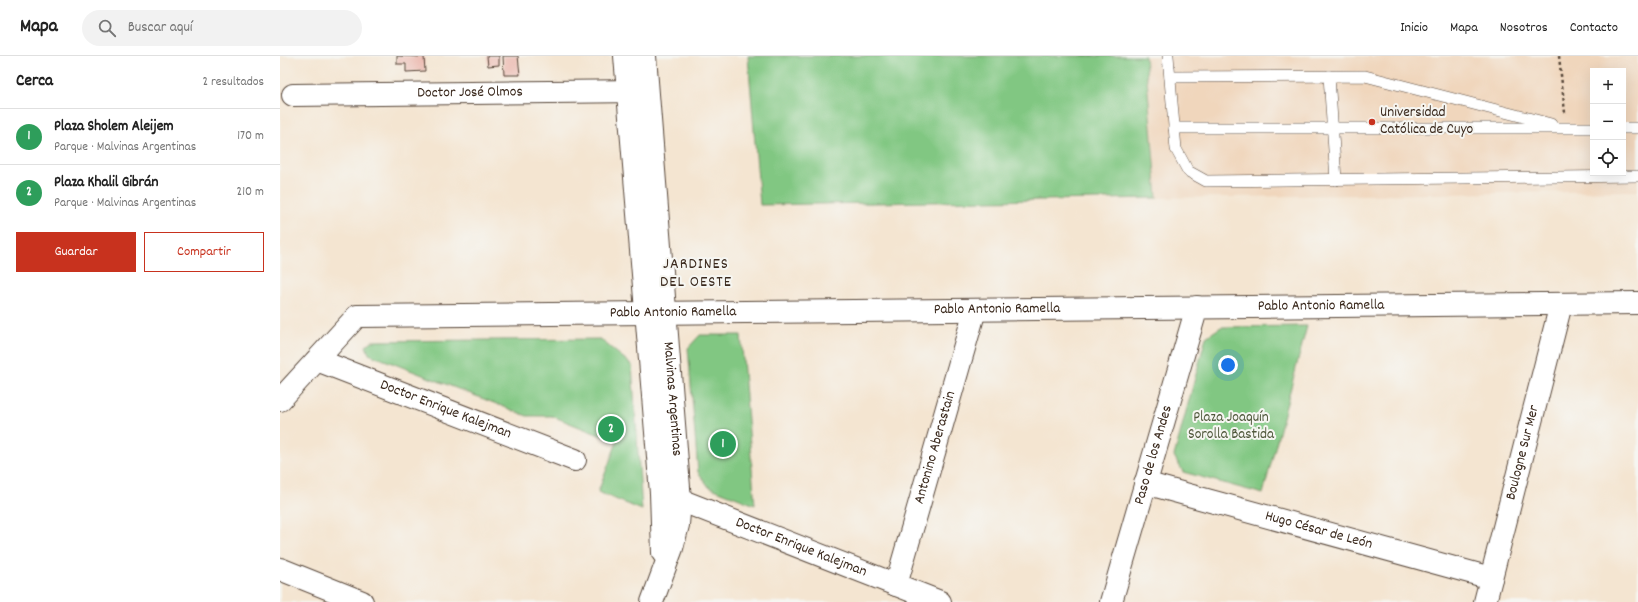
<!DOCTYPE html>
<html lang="es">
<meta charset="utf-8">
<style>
body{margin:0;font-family:Dekko,sans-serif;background:#f2f2f2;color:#222}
.controls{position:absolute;right:12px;top:12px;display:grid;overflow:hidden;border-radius:0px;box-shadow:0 4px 16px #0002}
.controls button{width:36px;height:36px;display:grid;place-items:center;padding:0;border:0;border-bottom:1px solid #e0e0e0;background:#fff;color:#222;font:20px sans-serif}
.you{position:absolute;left:948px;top:309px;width:14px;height:14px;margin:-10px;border:3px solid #fff;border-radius:50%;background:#1a73e8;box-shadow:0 0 0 6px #1a73e833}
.badge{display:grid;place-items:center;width:26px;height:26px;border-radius:50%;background:#c8321e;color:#fff;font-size:13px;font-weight:700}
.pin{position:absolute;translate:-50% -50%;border:2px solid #fff;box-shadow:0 1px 4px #0006}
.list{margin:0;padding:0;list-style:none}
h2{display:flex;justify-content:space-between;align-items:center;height:52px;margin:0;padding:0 16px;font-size:17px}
h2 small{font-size:13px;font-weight:400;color:#767676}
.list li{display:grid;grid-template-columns:26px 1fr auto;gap:12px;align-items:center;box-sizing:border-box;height:56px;padding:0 16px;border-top:1px solid #e0e0e0}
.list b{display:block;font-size:15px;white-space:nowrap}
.list p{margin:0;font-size:13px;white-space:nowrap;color:#767676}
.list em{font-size:13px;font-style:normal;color:#767676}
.actions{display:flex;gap:8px;padding:12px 16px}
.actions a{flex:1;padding:9px 0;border:1px solid #c8321e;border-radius:0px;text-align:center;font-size:14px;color:#c8321e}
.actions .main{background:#c8321e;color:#fff}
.icon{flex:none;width:22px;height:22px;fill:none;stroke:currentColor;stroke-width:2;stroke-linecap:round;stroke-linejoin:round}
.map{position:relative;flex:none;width:1358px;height:546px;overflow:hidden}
header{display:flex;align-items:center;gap:24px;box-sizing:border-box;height:56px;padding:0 20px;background:#fff;border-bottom:1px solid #e0e0e0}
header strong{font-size:19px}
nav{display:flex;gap:22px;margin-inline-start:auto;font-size:14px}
.search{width:280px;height:36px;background:#f2f2f2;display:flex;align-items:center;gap:10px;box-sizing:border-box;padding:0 14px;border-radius:22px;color:#767676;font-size:15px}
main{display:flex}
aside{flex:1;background:#fff}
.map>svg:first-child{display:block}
.built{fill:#f0d6bc;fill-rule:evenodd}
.green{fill:#81c782;stroke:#5e7850}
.building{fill:#eab2a8}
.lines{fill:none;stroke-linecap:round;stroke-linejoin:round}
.service-casing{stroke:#574639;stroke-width:12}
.minor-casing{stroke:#574639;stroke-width:24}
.path{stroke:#574639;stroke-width:2.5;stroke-dasharray:3 3;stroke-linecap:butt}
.service{stroke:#fff;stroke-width:11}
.minor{stroke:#fff;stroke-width:22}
.poi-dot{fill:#c8321e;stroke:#f6f6f2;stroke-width:1.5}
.labels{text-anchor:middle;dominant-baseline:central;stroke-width:4;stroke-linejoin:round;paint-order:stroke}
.street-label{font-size:15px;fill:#3b2a1e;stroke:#f6f6f2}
.poi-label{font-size:15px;fill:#3b2a1e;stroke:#f6f6f2;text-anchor:start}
.park-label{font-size:15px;fill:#50593c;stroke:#f6f6f2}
.neighbourhood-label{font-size:16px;letter-spacing:1px;fill:#3b2a1e;stroke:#f6f6f2}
</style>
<header>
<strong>Mapa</strong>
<div class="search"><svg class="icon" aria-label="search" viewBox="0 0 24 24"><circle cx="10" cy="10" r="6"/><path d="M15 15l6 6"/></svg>Buscar aquí</div>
<nav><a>Inicio</a><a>Mapa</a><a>Nosotros</a><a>Contacto</a></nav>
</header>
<main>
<aside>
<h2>Cerca<small>2 resultados</small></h2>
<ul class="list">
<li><span class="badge" style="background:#2e9e5b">1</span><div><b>Plaza Sholem Aleijem</b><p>Parque · Malvinas Argentinas</p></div><em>170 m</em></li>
<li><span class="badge" style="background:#2e9e5b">2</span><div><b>Plaza Khalil Gibrán</b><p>Parque · Malvinas Argentinas</p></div><em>210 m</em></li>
</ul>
<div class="actions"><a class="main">Guardar</a><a>Compartir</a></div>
</aside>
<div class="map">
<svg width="1358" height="546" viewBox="0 0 1358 546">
<rect width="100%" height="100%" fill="#f6f6f2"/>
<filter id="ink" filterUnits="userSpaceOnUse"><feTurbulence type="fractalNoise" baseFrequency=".025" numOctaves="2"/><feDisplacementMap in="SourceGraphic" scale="8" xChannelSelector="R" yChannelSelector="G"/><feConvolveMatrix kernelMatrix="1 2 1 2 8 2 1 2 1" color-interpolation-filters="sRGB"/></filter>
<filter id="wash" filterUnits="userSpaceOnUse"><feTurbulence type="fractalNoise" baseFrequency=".012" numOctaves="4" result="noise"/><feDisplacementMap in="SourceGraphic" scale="16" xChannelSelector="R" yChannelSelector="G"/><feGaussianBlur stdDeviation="0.9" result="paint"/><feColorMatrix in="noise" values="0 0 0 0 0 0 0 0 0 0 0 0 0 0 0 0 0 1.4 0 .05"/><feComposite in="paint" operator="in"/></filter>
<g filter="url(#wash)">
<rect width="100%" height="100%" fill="#f4e5d1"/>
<!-- built -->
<path class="built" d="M 865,0 L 1358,0 L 1358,135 L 877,142 ZM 1313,15 L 1343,15 L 1343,117 L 1313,117 Z"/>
<!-- green -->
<g class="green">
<polygon points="468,0 865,0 877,142 480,149"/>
<polygon points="1027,270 983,438 903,416 894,400 926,281 941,271"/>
<polygon points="420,279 461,279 475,449 429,431 418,416 408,292"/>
<polygon points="320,283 352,309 362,454 318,436 337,386 272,360 247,360 89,298 86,290 92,285"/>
</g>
<g id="blocks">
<!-- building -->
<g class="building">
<polygon points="117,0 144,1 145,15 126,16 126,8 117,8"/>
<polygon points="207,0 219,0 219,9 208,10"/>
<polygon points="223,0 238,0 240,19 224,19"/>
</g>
</g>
</g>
<g filter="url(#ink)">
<use href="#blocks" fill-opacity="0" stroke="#574639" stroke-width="1"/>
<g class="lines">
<!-- service casing -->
<g class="service-casing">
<g id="service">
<polyline points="888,0 896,93 908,115 926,125 1358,120"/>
<polyline points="1049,20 1056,124"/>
<polyline points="890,21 1085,20 1271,68"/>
<polyline points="894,72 1313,72"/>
<polyline points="1343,72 1358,72"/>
</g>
</g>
<!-- minor casing -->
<g class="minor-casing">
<g id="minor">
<polyline points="345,0 381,437 383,497"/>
<path id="s1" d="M 365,0 L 400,444 L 398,469 L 392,492 L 372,546"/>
<path id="s2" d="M 13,39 L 362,35"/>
<path id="s3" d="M 37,304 L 295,404"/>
<path id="s4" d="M 0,344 L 77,260 L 1358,247"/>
<path id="s5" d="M 865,427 L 1211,522"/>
<path id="s6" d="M 387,439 L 660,546"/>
<polyline points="0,513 82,546"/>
<path id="s7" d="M 616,529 L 695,254"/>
<path id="s8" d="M 831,546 L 917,251"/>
<path id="s9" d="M 1205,546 L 1281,248"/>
</g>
</g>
<!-- path -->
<polyline class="path" points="1279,0 1285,57"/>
<!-- service -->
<use href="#service" class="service"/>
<!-- minor -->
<use href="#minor" class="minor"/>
</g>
</g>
<!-- markers -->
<circle class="poi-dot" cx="1092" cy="66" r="4"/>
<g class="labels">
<!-- street labels -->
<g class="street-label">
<text stroke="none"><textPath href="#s2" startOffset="177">Doctor José Olmos</textPath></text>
<text stroke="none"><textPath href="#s4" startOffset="1078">Pablo Antonio Ramella</textPath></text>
<text stroke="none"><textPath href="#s4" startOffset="754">Pablo Antonio Ramella</textPath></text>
<text stroke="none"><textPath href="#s4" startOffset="430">Pablo Antonio Ramella</textPath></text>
<text stroke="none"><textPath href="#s1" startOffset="344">Malvinas Argentinas</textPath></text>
<text stroke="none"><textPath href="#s3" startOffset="138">Doctor Enrique Kalejman</textPath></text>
<text stroke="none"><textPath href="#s7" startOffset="143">Antonino Aberastain</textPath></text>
<text stroke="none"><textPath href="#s9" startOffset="154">Boulogne Sur Mer</textPath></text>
<text stroke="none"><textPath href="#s8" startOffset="153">Paso de los Andes</textPath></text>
<text stroke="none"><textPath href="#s5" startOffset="180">Hugo César de León</textPath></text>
<text stroke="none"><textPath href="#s6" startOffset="144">Doctor Enrique Kalejman</textPath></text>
</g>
<!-- poi labels -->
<g class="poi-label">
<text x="1100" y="57">Universidad<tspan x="1100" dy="17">Católica de Cuyo</tspan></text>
</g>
<!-- park labels -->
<g class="park-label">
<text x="951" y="362">Plaza Joaquín<tspan x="951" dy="17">Sorolla Bastida</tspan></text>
</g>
<!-- neighbourhood labels -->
<g class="neighbourhood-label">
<text x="416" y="208">JARDINES<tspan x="416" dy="18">DEL OESTE</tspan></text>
</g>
</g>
</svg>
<div class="controls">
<button>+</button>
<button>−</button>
<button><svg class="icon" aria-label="locate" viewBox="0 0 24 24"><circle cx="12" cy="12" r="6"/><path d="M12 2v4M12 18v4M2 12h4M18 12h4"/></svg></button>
</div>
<div class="you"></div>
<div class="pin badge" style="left:443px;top:388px;background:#2e9e5b">1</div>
<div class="pin badge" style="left:331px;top:373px;background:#2e9e5b">2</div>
</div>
</main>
